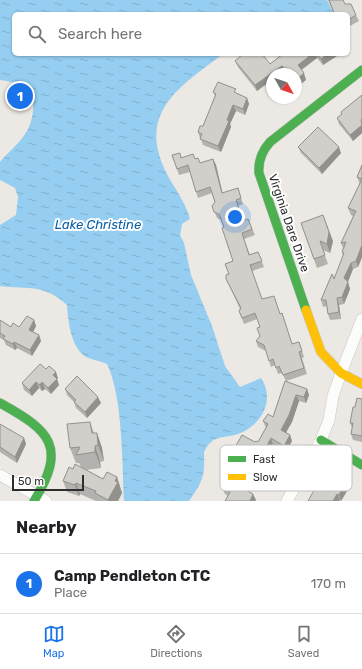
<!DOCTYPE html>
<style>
body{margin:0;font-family:Rubik,sans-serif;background:#f6f6f6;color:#202124}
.compass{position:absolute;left:266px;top:68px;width:36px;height:36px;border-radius:50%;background:#fff;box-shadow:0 1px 3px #0004;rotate:130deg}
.scale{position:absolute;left:12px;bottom:10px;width:72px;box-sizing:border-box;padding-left:4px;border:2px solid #2e2e2e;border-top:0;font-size:11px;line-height:14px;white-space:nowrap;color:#2e2e2e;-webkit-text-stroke:3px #fff;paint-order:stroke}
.you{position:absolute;left:235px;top:217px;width:14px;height:14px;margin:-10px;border:3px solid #fff;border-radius:50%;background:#1a73e8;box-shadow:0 0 0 6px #1a73e833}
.badge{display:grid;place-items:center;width:26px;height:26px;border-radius:50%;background:#1a73e8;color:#fff;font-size:13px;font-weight:700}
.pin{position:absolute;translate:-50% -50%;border:2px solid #fff;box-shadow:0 1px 4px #0006}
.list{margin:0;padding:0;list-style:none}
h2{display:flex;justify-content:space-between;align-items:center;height:52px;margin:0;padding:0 16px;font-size:17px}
h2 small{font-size:13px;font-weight:400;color:#757577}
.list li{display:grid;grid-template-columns:26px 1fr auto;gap:12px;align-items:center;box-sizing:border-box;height:60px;padding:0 16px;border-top:1px solid #e0e0e0}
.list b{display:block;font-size:15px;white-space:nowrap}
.list p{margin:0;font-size:13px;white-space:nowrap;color:#757577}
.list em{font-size:13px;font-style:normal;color:#757577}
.icon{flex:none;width:22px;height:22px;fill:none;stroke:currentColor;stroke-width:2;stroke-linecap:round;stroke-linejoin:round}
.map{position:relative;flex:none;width:362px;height:501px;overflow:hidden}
.search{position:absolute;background:#fff;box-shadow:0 1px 3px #0004;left:12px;right:12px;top:12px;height:44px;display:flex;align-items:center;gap:10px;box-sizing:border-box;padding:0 14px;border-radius:6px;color:#757577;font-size:15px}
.sheet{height:112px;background:#fff}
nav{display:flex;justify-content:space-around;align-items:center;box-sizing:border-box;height:56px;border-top:1px solid #e0e0e0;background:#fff;font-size:11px;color:#757577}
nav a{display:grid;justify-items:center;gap:2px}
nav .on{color:#1a73e8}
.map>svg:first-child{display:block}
.water{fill:url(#water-ripples)}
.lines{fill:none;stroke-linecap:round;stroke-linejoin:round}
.street-casing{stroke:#c9c8c9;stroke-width:12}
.fast-casing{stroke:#c9c8c9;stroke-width:10}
.slow-casing{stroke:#c9c8c9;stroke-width:10}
.street{stroke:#fcfcfb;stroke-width:11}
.fast{stroke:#4caf50;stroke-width:9}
.slow{stroke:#ffc107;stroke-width:9}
.wall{fill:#b4b2ae}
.shaded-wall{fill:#92918d}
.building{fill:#d1cfca;stroke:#92918d}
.labels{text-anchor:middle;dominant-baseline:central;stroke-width:4;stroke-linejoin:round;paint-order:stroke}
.street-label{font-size:12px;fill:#2e2e2e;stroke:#fff}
.water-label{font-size:13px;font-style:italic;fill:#075fa8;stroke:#fff}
.key{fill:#fff;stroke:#c0c0c0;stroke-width:1}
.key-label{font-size:11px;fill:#2e2e2e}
</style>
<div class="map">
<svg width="362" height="501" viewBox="0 0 362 501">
<defs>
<pattern id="water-ripples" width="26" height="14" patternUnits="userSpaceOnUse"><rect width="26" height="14" fill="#95cef0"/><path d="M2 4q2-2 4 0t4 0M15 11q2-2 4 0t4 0" fill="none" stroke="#81b1ce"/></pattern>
</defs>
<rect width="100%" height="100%" fill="#ece9e4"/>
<!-- water -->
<path class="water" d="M 0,0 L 327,0 L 334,13 L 14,14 L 14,54 L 223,54 C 182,85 137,111 165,170 C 173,187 185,200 190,219 L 182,224 L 180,235 L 184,243 L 191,275 L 212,326 L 225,366 L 240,387 L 261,378 C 276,400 261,426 238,434 C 230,437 217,436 211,442 C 208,444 206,449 204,452 C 205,476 203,481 189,501 L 124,501 C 122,463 123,397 107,364 C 101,361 93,360 86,357 C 71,348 68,321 67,305 C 43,283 29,290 0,286 L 0,225 L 16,215 L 18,197 L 15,188 L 0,180 L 0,162 C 8,152 19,144 25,134 C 30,128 32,118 33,111 C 36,87 20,83 0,80 Z"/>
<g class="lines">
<!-- street casing -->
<g class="street-casing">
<g id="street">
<polyline points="0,475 46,501"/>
<polyline points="287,501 321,440 329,420 333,396 341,373 362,319"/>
</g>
</g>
<!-- fast casing -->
<g class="fast-casing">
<g id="fast">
<path d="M 306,310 L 259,173 C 258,161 262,151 270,142 L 362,70"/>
<path d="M 0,403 C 51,431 67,447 34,501"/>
<polyline points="321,440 362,465"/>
</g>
</g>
<!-- slow casing -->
<g class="slow-casing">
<polyline id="slow" points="306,310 321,352 341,373 362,384"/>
</g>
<!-- street -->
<use href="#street" class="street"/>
<!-- fast -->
<use href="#fast" class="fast"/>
<!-- slow -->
<use href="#slow" class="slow"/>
</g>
<!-- wall -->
<g class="wall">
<polygon points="328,0 343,0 345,4 356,15 359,21 348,27 348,14 334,13"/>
<polygon points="283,54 340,54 323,65 317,58 301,70 306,80 297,87 296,86 296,74 286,74 284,72 281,74 272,74 257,91 238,67 235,61 270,64"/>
<polygon points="213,92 237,93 247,98 249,104 245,115 236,111 230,124 231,127 221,152 203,145 201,139 200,138 198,132 203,126 215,96"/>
<polygon points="362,95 362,133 353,141 339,124 337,118 342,114 341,112"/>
<polygon points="298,147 341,153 322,174 301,153"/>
<polygon points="172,155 181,158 195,159 200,163 213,159 216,165 222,193 238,188 243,204 238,206 243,221 248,219 255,235 244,239 250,255 258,252 264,267 252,271 258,289 262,299 280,314 282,313 292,344 299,342 304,357 302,358 307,374 286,381 282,373 278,374 275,365 271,367 266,351 258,347 256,341 260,336 260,327 257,319 244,324 239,311 240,309 229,285 226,279 233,261 224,228 221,220 217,218 212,206 215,202 212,193 198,198 190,172 179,175"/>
<polygon points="362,165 362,257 358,267 353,269 348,282 350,289 344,304 339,305 341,319 330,320 328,314 327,306 323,307 321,300 334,279 343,256 342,252 343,248 341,243 353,216 351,215 348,208 360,184 357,177"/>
<polygon points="301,223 333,241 330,253 323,250 328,264 317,268"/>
<polygon points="0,320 11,327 19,327 34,320 36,326 33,332 39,335 41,341 32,356 17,348 15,350 6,345 4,340 0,338"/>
<polygon points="46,369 58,378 57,379 59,385 51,394 45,389 42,391 39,388 32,396 24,390 22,383"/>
<polygon points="285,381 307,389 309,395 306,403 299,401 292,422 286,432 290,435 292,441 286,452 273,445 264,462 255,456 244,474 246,476 249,482 245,489 256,500 255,501 225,501 228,496 225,494 222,488 235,464 233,462 230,456 255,442 258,442 266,428 263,421 273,417"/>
<polygon points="65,389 101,403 87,418 76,408 74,402 67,395"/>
<polygon points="362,399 362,442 353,440 351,434 352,428 350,423 355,407"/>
<polygon points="90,422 94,433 97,433 102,448 104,461 100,462 101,468 86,470 103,479 117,477 122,493 118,501 96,501 80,494 79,496 67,492 63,481 73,469 81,467 79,463 76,463 70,448"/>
<polygon points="0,424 24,438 26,444 17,463 0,452"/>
<polygon points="338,477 335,484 350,486 341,501 340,500 308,501"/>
</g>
<!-- shaded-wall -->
<g class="shaded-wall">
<polygon points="312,54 316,54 317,58 300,71 298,65"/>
<polygon points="328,54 340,54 323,65 321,59"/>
<polygon points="282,66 284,72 281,74 272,74 272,80 257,91 255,85"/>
<polygon points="304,73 306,80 297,87 296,84 296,80"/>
<polygon points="247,98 249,104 245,115 243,109"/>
<polygon points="233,105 236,111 230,124 231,127 221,152 218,146 227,120"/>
<polygon points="362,125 362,133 353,141 350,135"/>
<polygon points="339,147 341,153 322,174 319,168"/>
<polygon points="213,159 216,165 224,199 222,193"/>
<polygon points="323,215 333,241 330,253 327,244"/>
<polygon points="362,245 362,257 358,267 356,261"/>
<polygon points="351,263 353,269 347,284 344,278"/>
<polygon points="348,282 350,289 344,304 342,297"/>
<polygon points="337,298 339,305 341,319 339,312"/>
<polygon points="34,320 36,326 31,336 29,330"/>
<polygon points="39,335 41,341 32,356 30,350"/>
<polygon points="14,342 17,348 15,350 13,344"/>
<polygon points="56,372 58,378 57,379 59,385 51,394 48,388 53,375"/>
<polygon points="36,382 39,388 32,396 29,390"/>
<polygon points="42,382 45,389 42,391 40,385"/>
<polygon points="307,389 309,395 306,403 304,397"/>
<polygon points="296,395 299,401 292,422 284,436 281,430"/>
<polygon points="98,397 101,403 87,418 85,412"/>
<polygon points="97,433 102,448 104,461 98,445"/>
<polygon points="290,435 292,441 286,452 284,446"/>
<polygon points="24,438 26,444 17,463 15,457"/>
<polygon points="271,438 273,445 264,462 262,455"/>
<polygon points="95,446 100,462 101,468 95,452"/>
<polygon points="252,450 255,456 243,477 240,471"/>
<polygon points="336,471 338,477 331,493 329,487"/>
<polygon points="246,476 249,482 243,493 241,487"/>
<polygon points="117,477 122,493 118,501 108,501 115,481"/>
<polygon points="347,479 350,486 341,501 339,495"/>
<polygon points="76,483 80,494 79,496 75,485"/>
<polygon points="253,494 256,500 255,501 250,501"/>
<polygon points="337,494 340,500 339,501 333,501"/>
</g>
<!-- building -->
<g class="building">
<polygon points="329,0 343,0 345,4 351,4 356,15 348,20 348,14 333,14 334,13 333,10"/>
<polygon points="243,54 262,54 270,64 283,54 312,54 298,65 304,73 296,80 296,74 289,74 282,66 255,85 235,61"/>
<polygon points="317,54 328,54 321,59"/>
<polygon points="218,82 236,89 234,92 247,98 243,109 233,105 227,120 229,121 218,146 200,139 202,134 198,132 200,126 203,126 216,94 213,92"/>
<polygon points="362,95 362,119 361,120 362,125 350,135 337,118 342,114 341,112"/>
<polygon points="318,127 339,147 319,168 298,147"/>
<polygon points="180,153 181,158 193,154 195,159 198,158 200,163 213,159 222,193 238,188 241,198 236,200 243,221 248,219 252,229 242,233 249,255 258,252 262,261 250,265 257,285 262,299 274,296 280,314 282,313 292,344 299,342 302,351 299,352 304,368 283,375 279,366 276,368 273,359 269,361 264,345 256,341 260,336 257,328 260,327 255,313 242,318 239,311 241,308 226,279 226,275 229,274 225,264 233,261 222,228 224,227 219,214 214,212 212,206 215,202 210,187 196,192 188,165 177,169 172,155"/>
<polygon points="362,165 362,245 356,261 351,263 344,278 348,282 342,297 337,298 339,312 328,314 326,300 321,300 332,274 334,279 344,253 342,252 346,242 341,243 356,211 348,208 362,179 357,177"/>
<polygon points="323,215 329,232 327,244 320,241 325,255 314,259 301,223"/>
<polygon points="27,316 34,320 29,330 39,335 30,350 14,342 13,344 3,339 5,336 0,333 0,320 11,327 13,323 19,327"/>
<polygon points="40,364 46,369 49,366 56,372 53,375 57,379 48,388 42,382 40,385 36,382 29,390 22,383"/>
<polygon points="77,376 98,397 85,412 74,402 76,400 65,389"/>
<polygon points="285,381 307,389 304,397 296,395 289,415 281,430 290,435 284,446 271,438 262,455 252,450 240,471 246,476 241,487 253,494 250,501 225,501 230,492 222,488 237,460 230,456 242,435 255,442 256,441 258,442 268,424 263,421 268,414 273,417"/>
<polygon points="357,398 362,399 362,436 351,434 353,423 350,423 353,407 355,407"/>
<polygon points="90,422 92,433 97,433 98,445 95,446 95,452 76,455 80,447 70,448 67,424"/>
<polygon points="0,424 24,438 15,457 0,447"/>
<polygon points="75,464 103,479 107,472 117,477 115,481 118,482 108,500 95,493 96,491 76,483 75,485 63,481 69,467 73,469"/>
<polygon points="327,467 336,471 329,487 347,479 339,495 337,494 333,501 308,501"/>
</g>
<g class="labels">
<!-- street labels -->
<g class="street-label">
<text transform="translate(289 223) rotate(71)">Virginia Dare Drive</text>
</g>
<!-- water labels -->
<g class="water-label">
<text x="98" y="224">Lake Christine</text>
</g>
</g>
<!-- legend -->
<rect x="220" y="445" width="132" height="46" rx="6" class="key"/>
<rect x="228" y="456" width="18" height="6" fill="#4caf50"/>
<rect x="228" y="474" width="18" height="6" fill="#ffc107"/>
<g class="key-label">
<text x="253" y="463">Fast</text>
<text x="253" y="481">Slow</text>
</g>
</svg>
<svg class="compass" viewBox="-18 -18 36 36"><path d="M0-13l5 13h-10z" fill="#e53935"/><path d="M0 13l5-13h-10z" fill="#757577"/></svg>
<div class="scale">50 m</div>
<div class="you"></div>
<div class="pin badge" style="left:20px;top:96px">1</div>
<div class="search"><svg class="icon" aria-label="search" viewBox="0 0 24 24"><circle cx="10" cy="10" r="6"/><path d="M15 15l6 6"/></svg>Search here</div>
</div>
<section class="sheet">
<h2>Nearby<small></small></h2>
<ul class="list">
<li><span class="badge">1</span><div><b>Camp Pendleton CTC</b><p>Place</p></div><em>170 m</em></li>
</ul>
</section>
<nav>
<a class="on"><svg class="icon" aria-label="map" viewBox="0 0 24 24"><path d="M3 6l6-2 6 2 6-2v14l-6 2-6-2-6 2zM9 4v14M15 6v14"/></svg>Map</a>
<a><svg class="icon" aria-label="directions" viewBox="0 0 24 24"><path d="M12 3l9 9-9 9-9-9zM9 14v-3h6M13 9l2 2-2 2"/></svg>Directions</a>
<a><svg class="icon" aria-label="saved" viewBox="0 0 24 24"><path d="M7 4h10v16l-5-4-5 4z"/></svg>Saved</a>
</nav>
